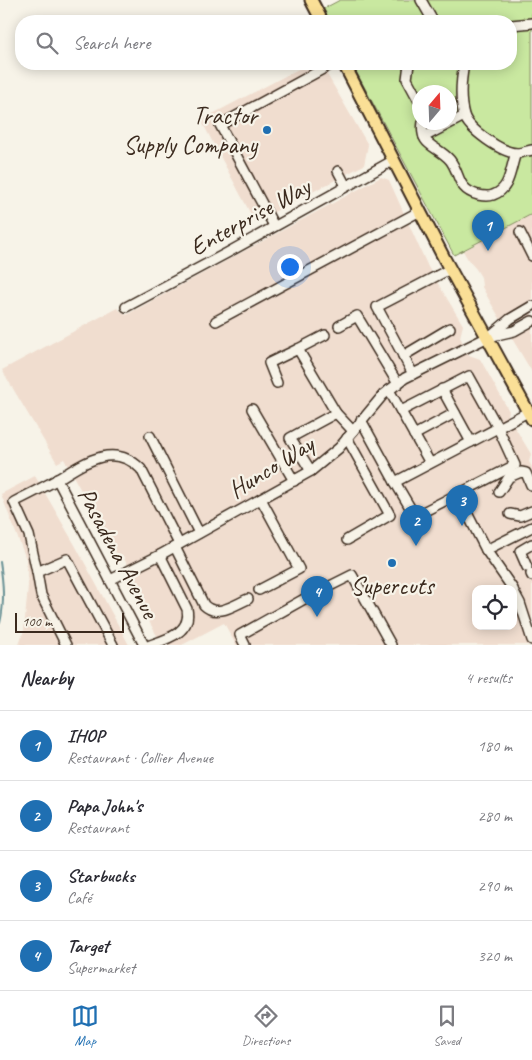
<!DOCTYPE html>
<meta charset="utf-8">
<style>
body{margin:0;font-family:Caveat,sans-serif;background:#f2f2f3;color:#2b2b33}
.controls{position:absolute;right:15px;bottom:15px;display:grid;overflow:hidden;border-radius:10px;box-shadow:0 2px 12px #0003}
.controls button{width:45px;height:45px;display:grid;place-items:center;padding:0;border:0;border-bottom:1px solid #e1e1e2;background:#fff;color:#2b2b33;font:25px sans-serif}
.compass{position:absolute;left:412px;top:85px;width:45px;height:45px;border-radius:50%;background:#fff;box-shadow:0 2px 12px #0003;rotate:19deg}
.scale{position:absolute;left:15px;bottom:12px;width:109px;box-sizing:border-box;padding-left:5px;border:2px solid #3b2a1e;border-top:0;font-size:14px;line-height:18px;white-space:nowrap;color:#3b2a1e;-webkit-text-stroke:4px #f7f3e8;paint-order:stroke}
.you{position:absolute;left:289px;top:266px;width:18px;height:18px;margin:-12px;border:4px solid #fff;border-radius:50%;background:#1a73e8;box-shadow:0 0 0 8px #1a73e833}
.badge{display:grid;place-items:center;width:32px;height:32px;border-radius:50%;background:#1f6fb2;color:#fff;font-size:16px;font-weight:700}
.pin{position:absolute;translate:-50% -41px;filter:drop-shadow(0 1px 2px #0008)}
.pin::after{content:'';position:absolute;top:26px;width:18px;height:15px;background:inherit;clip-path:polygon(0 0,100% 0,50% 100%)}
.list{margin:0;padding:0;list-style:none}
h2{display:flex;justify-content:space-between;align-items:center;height:65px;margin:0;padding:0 20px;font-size:21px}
h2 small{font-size:16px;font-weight:400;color:#7c7c81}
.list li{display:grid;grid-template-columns:32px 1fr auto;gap:15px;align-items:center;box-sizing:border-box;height:70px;padding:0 20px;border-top:1px solid #e1e1e2}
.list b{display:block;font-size:19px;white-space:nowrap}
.list p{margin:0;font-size:16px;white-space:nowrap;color:#7c7c81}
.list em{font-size:16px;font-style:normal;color:#7c7c81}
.icon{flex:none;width:28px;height:28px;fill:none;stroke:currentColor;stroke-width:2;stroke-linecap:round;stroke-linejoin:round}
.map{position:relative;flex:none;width:532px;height:645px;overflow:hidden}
.search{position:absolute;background:#fff;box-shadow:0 2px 12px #0003;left:15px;right:15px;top:15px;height:55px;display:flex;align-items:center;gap:12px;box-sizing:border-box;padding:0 18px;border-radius:20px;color:#7c7c81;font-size:19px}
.sheet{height:345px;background:#fff}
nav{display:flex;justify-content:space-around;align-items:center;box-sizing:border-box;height:70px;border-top:1px solid #e1e1e2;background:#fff;font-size:14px;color:#7c7c81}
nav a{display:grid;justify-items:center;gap:2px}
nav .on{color:#1f6fb2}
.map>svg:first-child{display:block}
.built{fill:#f0ddcf;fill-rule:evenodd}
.green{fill:#c9e8a0;stroke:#82895f;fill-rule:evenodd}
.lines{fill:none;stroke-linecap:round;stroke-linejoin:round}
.stream{stroke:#6a9296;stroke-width:2}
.minor-casing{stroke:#3b2a1e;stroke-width:12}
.major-casing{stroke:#3b2a1e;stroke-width:15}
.minor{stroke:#f7f3e8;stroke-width:9}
.major{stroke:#fadf96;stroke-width:11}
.poi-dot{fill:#1f6fb2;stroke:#f7f3e8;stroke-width:2}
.labels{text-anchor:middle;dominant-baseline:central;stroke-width:4.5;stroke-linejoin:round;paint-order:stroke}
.poi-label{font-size:25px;fill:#3b2a1e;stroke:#f7f3e8;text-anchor:end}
.street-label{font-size:25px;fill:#3b2a1e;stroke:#f7f3e8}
</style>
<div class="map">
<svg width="532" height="645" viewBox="0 0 532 645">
<rect width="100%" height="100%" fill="#f7f3e8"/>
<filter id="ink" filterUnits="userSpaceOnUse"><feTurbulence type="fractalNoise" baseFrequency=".02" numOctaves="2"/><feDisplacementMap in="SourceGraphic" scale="10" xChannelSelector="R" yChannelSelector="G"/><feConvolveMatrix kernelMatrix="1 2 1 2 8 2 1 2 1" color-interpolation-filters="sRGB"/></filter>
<g filter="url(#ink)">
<!-- built -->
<g class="built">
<polygon points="308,64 321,64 368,145 364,165 255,222 201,120"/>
<path d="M 381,177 L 389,180 L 428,267 L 463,325 L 460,337 L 469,355 L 480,359 L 509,411 L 508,416 L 531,454 L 529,462 L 532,467 L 532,645 L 236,645 L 224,623 L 182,645 L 162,645 L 128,583 L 132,575 L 123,556 L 114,552 L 64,459 L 57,463 L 2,370 L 117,308 L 126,315 ZM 476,589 L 513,589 L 513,626 L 476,626 Z"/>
<polygon points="532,214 532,372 492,305 482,287 481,277 476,269 469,261 463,251"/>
<polygon points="35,476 75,545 129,645 19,645 24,630 28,586 26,559 1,494"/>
</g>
<!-- green -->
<path class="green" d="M 340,0 L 532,0 L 532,214 L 454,255 L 352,64 L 511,64 L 511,21 L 329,21 L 323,9 ZM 420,92 L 450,92 L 450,122 L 420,122 Z"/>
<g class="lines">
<!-- stream -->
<path class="stream" d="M 0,562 C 3,582 5,602 0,623"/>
<!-- minor casing -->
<g class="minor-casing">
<g id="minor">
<polyline points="421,0 433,21"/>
<polyline points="511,25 532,23"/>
<polyline points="409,64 407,79 420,103"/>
<path d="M 464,64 C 461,80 459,98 464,115 C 468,129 502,153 517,153 C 521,153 527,151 532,150"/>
<path d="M 423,122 C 419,147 437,145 450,160 C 461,174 456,189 478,195 C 483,196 488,197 493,195 C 511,189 510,168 516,153"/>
<polyline points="424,137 464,116"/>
<polyline points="338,171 346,186"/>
<polyline points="274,226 220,125 332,64"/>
<polyline points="520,232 532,256"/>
<polyline points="126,307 227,253 394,160"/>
<polyline points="216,321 420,211"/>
<polyline points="339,326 357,316 398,384"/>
<polyline points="490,336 510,319 532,306"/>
<polyline points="298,349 325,335"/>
<polyline points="403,356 450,328"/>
<polyline points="413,374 377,307 450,269"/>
<polyline points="277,383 269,363 298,349 336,413 353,431"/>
<polyline points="442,389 471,442"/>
<polyline points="389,390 430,463"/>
<polyline points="252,409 294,481"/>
<polyline points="361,420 395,482 528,412"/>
<polyline points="414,435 455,413"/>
<polyline points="150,436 199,533"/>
<polyline points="347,438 390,515 347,540"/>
<polyline points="311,471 290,438 336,413"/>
<polyline points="57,479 144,645"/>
<polyline points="395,482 415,516 515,465 498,428 469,376 401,411"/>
<polyline points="499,492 509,477 521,472 526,473 531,485"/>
<polyline points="465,509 486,550 513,589"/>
<polyline points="510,514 520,516 532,511"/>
<path d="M 175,547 L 204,605 C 217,618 234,605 248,599"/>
<polyline points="486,550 532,527"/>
<polyline points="527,567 520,551 532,544"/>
<path d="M 37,572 L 29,535 L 14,502 C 28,495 44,487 58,479 C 85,462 114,442 141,469 L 179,544"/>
<polyline points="531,574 532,576"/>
<polyline points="110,580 160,555 311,471 339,448 383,395 405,378 488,337 514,331 532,321"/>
<polyline points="259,590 299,569 261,499"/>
<polyline points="513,590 520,603 532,640"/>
<polyline points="66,645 41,595 37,572 67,559 113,645"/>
<path d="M 150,645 C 168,639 192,632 187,609 L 160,555"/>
<polyline points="245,645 240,635 306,598 352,575 391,645"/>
</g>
</g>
<!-- major casing -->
<g class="major-casing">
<g id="major">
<polyline points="311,0 322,21"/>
<polyline points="344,64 445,260 532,419"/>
</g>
</g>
<!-- minor -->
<use href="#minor" class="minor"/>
<!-- major -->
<use href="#major" class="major"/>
</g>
</g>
<!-- markers -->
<g class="poi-dot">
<circle cx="267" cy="130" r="5"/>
<circle cx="392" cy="563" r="5"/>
</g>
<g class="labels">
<!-- poi labels -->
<g class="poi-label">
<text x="257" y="116">Tractor<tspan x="257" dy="29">Supply Company</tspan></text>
<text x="392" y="586" text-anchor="middle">Supercuts</text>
</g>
<!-- street labels -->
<g class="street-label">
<text transform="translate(250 217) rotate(-29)">Enterprise Way</text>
<text transform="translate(271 467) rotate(-32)">Hunco Way</text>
<text transform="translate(118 553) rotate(62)">Pasadena Avenue</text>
</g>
</g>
</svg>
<div class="controls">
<button><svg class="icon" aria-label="locate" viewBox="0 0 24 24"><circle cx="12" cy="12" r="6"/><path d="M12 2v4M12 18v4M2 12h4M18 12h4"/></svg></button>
</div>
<svg class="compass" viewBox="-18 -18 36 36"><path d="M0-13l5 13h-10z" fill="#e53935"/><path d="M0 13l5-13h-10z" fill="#7c7c81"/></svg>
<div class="scale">100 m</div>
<div class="you"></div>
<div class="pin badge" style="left:488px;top:251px">1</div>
<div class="pin badge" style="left:416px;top:546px">2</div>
<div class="pin badge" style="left:462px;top:526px">3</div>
<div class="pin badge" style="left:317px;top:617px">4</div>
<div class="search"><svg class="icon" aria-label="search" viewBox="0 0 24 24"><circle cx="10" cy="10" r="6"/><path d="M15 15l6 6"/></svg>Search here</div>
</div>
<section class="sheet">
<h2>Nearby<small>4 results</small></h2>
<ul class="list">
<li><span class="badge">1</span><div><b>IHOP</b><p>Restaurant · Collier Avenue</p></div><em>180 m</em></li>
<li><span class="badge">2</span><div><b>Papa John's</b><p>Restaurant</p></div><em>280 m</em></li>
<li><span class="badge">3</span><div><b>Starbucks</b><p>Café</p></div><em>290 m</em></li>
<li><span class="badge">4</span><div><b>Target</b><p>Supermarket</p></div><em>320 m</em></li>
</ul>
</section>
<nav>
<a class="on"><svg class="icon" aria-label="map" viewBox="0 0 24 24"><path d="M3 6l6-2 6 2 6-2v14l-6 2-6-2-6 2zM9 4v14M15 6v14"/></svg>Map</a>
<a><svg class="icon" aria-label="directions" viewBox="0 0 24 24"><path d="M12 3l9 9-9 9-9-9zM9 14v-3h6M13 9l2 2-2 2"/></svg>Directions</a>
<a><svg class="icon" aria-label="saved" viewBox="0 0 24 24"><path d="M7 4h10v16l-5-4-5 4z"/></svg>Saved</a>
</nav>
